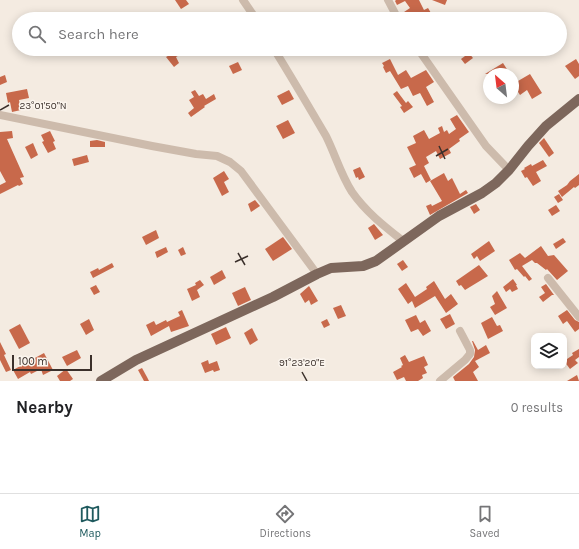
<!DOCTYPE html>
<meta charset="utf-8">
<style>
body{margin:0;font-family:Karla,sans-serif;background:#f6f6f6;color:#202124}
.controls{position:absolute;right:12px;bottom:12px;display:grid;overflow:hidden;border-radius:8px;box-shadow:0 2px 10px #0003}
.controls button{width:36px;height:36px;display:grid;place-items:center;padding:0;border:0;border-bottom:1px solid #e0e0e0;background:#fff;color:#202124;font:20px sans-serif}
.compass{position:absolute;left:483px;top:68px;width:36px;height:36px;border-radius:50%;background:#fff;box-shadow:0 2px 10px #0003;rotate:332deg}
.scale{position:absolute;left:12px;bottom:10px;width:80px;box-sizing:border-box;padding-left:4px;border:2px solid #3b302b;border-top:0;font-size:11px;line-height:14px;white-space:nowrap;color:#3b302b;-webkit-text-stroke:3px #fbf5ee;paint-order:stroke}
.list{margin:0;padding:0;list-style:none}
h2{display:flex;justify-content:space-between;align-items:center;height:52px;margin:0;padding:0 16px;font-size:17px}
h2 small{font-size:13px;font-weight:400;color:#757577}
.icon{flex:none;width:22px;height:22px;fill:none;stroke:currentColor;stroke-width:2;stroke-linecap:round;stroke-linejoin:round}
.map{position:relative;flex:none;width:579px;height:381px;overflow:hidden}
.search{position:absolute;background:#fff;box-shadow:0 2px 10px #0003;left:12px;right:12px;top:12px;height:44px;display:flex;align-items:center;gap:10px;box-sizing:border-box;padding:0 14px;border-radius:22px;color:#757577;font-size:15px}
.sheet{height:112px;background:#fff}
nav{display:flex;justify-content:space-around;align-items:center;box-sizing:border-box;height:56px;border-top:1px solid #e0e0e0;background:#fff;font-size:11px;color:#757577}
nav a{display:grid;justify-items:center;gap:2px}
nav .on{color:#1f5a5e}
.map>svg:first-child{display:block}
.building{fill:#c8694b}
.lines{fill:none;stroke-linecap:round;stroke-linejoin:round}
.minor{stroke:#cdbbac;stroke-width:8}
.major{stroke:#7d675c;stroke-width:10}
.ticks{fill:none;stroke:#3b302b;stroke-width:1.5}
.ticks-label{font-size:10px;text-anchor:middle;fill:#3b302b;stroke:#fbf5ee;stroke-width:3;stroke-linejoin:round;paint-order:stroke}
</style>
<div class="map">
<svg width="579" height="381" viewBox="0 0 579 381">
<rect width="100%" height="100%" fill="#f4ebe1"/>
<!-- building -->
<g class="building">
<polygon points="175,0 186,0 189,4 181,9"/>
<polygon points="396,0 419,0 424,10 428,8 431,13 427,16 429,19 410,19 409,17 405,19 401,14 410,8 405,1 397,5 395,1"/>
<polygon points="432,0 447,0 445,5"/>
<polygon points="444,13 446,17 443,19 432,19"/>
<polygon points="171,49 180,49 183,53 176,57 179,63 174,67 166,57 173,53"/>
<polygon points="192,49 205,49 194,54"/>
<polygon points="469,53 473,58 465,64 461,59"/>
<polygon points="390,59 398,75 406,70 411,78 426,70 434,82 426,87 434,102 427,106 420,93 413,96 408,86 401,89 390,71 386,73 383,67 384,66 382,63"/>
<polygon points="576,59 579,64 579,76 575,79 565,66"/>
<polygon points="238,62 242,70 233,74 229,66"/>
<polygon points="503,63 510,74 485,74"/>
<polygon points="513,74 518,81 530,74 542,93 532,99 527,90 520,95 513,84"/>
<polygon points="5,75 7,82 0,85 0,77"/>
<polygon points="27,89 29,98 19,100 21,110 12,112 10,102 8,103 6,93"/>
<polygon points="195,90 199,96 203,94 206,99 214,94 216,99 204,106 205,107 191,117 188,113 194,108 189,100 194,97 191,92"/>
<polygon points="289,90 294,99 282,105 277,96"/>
<polygon points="397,91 406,103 408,101 413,107 404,113 400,107 402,106 393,94"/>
<polygon points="457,115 469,132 459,139 460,141 449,149 451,153 440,159 436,151 426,157 429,163 424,166 431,180 426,183 421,174 414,178 409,168 416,165 407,147 416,143 413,136 424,130 429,139 440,133 438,128 442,126 444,132 447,130 449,134 456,129 450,119"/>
<polygon points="288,120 295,133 283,139 276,126"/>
<polygon points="12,131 13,138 7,139 24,177 20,178 23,184 19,186 18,185 0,194 0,185 6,182 0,171 0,132"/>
<polygon points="50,131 55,141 53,142 56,149 48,153 42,142 44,141 41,135"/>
<polygon points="544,138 554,153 549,157 539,143"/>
<polygon points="97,140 105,142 105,147 90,147 90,141"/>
<polygon points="33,143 38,155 31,159 25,147"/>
<polygon points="87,155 89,162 74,166 72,159"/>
<polygon points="543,160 547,166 536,172 541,181 533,186 527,177 525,178 521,171 525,169 524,168 531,164 532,166"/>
<polygon points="360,167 365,177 359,180 358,177 356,178 353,170"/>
<polygon points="224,171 229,179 224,182 229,192 222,196 213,178"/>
<polygon points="444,173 448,181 452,178 460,194 466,190 468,193 430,215 426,206 431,204 432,206 442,201 430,181"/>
<polygon points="579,174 579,185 575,188 574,187 562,197 558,191 567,185 570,181"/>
<polygon points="559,194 563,200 558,203 554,197"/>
<polygon points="255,200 260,206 251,212 248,204"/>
<polygon points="476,204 480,210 474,214 470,207"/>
<polygon points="556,205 560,211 552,216 548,210"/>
<polygon points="374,224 383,235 375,240 368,228"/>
<polygon points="156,230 159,238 146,245 142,237"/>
<polygon points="283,237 292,249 273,261 265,249"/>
<polygon points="563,238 566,242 556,249 553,244"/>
<polygon points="489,241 495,251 480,261 477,256 474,259 471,254"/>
<polygon points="541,246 548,256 554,255 568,271 557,280 547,269 546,270 537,263 535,263 532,260 522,266 532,279 529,281 525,276 524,277 517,269 515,270 509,260 520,253 525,258"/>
<polygon points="166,247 168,252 157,258 155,252"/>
<polygon points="183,247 186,254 181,256 178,250"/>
<polygon points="403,260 408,267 402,271 397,264"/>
<polygon points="112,263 114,267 93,278 90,272 98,268 99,270"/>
<polygon points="479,265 488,276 465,290 461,285 459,286 456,281"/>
<polygon points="222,270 226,278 214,285 210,277"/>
<polygon points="513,279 517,285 516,285 518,289 512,292 510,289 506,292 503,287"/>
<polygon points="200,280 204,285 197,290 200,297 192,301 187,289 196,285 195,283"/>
<polygon points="434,281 445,299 451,294 458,304 446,313 435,296 415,308 412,301 408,304 398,289 406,283 415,297 427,289 426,287"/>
<polygon points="546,284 554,295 552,295 543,302 539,297 545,293 541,287"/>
<polygon points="96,285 100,292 94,295 90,288"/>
<polygon points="309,286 318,301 311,305 309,300 305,303 300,294"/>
<polygon points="245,287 251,300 238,306 232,293"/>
<polygon points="497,291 507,308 495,315 490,307 495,304 492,296"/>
<polygon points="341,305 346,316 338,319 333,308"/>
<polygon points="182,310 189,326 171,332 169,326 151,336 146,325 154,321 156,325 166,320 167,322 180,316 178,312"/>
<polygon points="567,310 575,320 579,322 579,329 575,332 567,321 563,324 558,316"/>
<polygon points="450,314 455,324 446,329 440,319"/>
<polygon points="416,315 420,323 425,320 431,331 423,336 418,329 411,332 405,320"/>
<polygon points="492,317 497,326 500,325 503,331 488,339 481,323"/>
<polygon points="89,319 94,330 86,335 80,324"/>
<polygon points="327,319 330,325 324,328 321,322"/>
<polygon points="20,324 30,343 19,349 9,330"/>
<polygon points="226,327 231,338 216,345 211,334"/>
<polygon points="252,328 258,340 250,345 244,333"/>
<polygon points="472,341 473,341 478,350 486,345 490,353 475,361 479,367 473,372 478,381 455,381 453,377 469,364 474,357 475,350"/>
<polygon points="0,342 6,354 4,355 11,370 6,372 0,360"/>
<polygon points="579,349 579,357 575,360 578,363 570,369 564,361 573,355 572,353"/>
<polygon points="77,350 81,358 67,366 62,357"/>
<polygon points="44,353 53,370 43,375 41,369 31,374 30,372 18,379 13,370"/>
<polygon points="405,355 409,362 424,356 428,365 424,367 427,373 422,375 423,378 418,381 406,381 404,377 397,380 393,372 402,367 401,366 403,365 400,358"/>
<polygon points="208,360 209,364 217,361 220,370 214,372 213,370 205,373 201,363"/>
<polygon points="142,368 147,377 149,381 144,381 138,370"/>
<polygon points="66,369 73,379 70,381 60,381 57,376"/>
<polygon points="577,375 579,381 567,381"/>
</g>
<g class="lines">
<!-- minor -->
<g class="minor">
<polyline points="243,0 256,19"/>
<polyline points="388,0 398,19"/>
<path d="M 274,49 C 292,78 309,107 326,136 C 335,154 341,175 352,192 C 366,212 384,226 403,241"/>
<polyline points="418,49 486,146 509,170"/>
<polyline points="0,115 152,146 196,154 217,156 230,162 241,171 317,274"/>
<polyline points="548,278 579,317"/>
<polyline points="440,381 465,360 470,354 470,350 460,331"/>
</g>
<!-- major -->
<polyline class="major" points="101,381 136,360 273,297 317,274 331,268 363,266 376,261 439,216 482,193 496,183 509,170 528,146 546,126 579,99"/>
</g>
<!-- ticks -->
<path class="ticks" d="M 0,110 L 9,105M 439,146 L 445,159M 436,156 L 448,149M 238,253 L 245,265M 235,262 L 248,256M 302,372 L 307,381"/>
<g class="ticks-label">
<text x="43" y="109">23°01'50"N</text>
<text x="302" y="366">91°23'20"E</text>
</g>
</svg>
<div class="controls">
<button><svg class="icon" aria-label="layers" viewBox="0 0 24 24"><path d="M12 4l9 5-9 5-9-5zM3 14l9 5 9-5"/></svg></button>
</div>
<svg class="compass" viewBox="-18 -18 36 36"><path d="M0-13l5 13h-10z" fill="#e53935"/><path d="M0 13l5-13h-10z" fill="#757577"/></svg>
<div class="scale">100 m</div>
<div class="search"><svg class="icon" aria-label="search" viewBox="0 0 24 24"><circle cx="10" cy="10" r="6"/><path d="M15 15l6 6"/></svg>Search here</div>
</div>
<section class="sheet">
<h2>Nearby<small>0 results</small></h2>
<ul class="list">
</ul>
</section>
<nav>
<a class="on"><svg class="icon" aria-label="map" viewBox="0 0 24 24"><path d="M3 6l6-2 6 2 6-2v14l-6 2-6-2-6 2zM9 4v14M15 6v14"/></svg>Map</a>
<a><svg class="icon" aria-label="directions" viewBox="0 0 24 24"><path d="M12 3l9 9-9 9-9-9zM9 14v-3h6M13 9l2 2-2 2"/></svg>Directions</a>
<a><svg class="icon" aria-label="saved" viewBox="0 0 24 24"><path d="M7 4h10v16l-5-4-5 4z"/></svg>Saved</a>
</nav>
